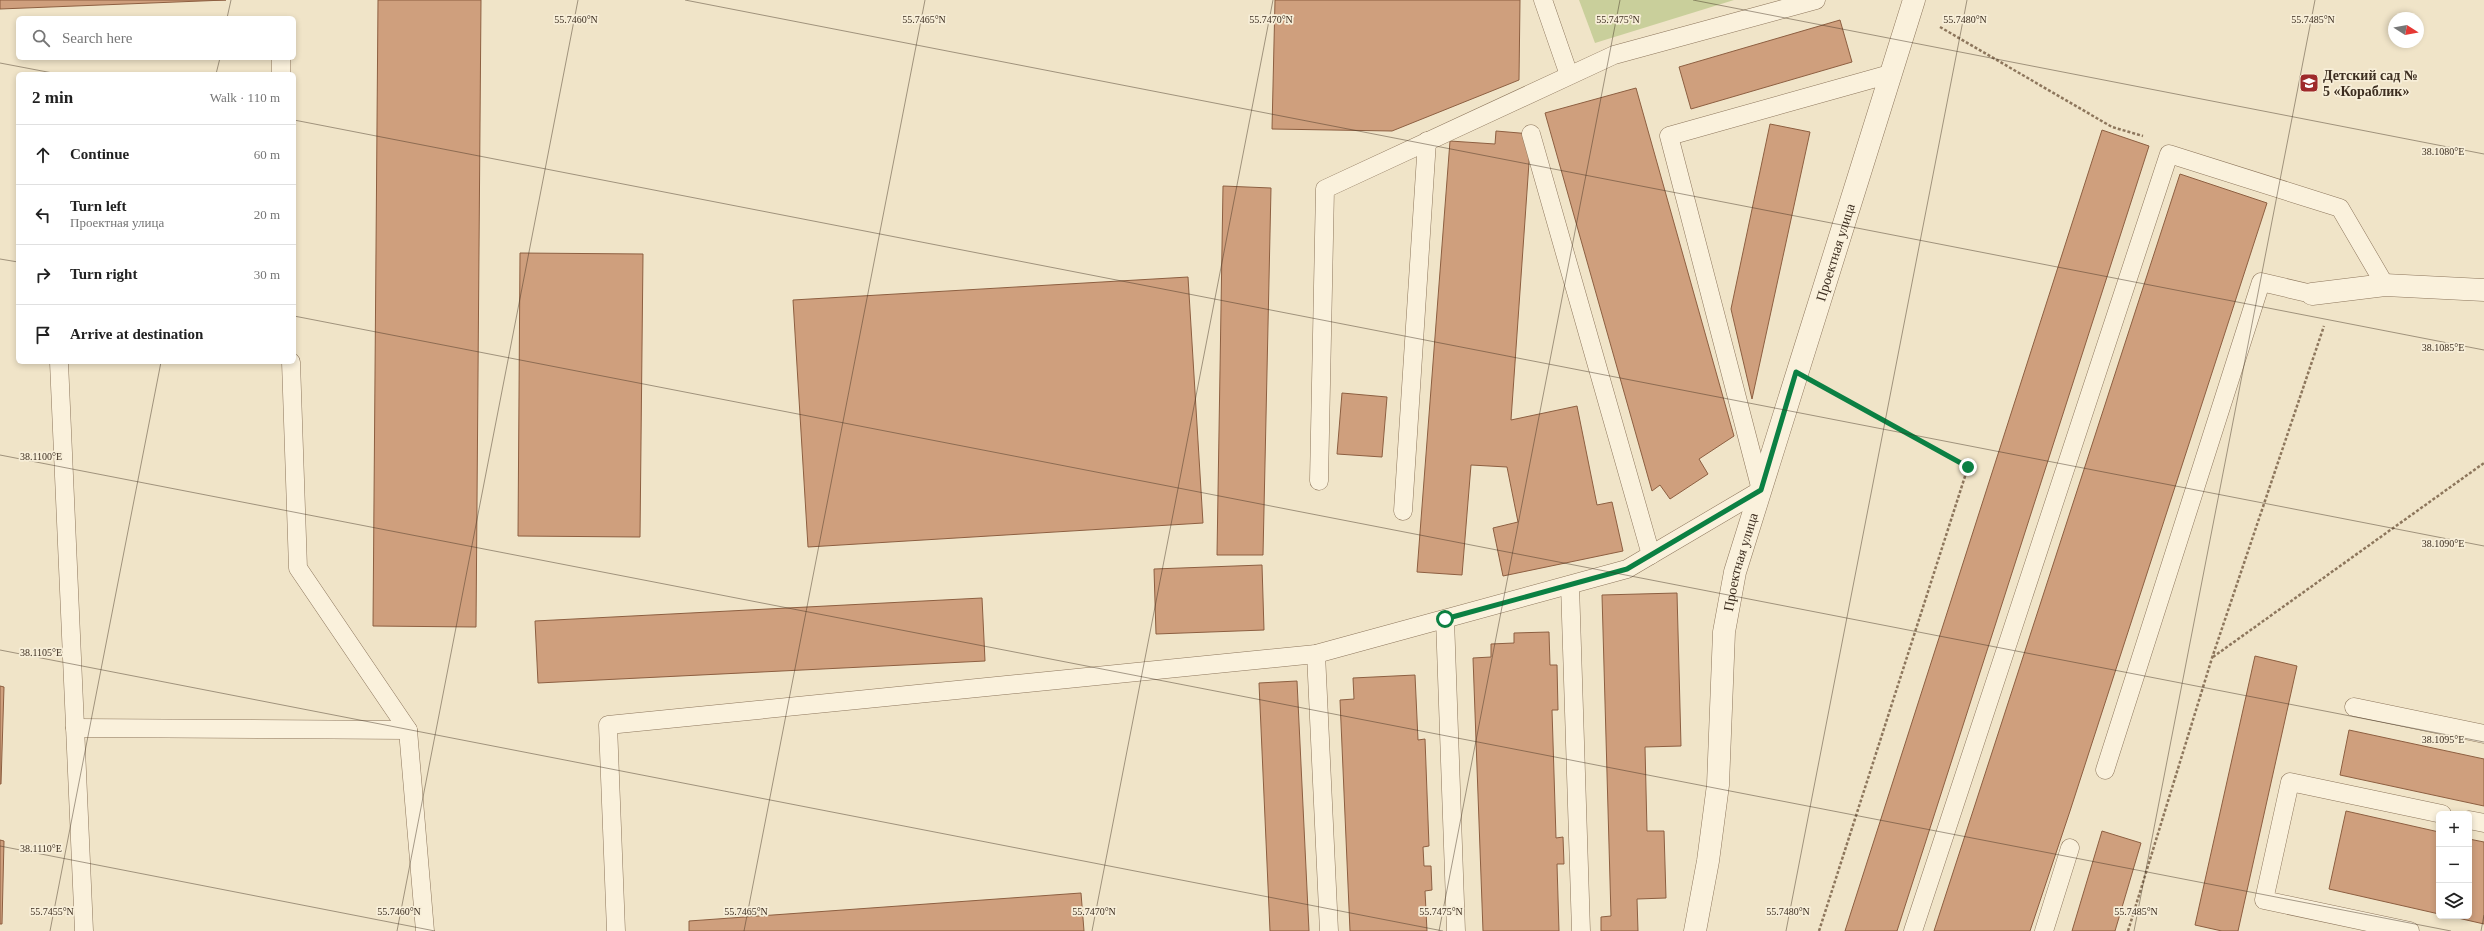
<!DOCTYPE html>
<meta charset="utf-8">
<style>
body{margin:0;font-family:"Times New Roman",serif;background:#f2f2f2;color:#222}
.controls{position:absolute;right:12px;bottom:12px;display:grid;overflow:hidden;border-radius:6px;box-shadow:0 2px 6px #0003}
.controls button{width:36px;height:36px;display:grid;place-items:center;padding:0;border:0;border-bottom:1px solid #e0e0e0;background:#fff;color:#222;font:20px sans-serif}
.compass{position:absolute;left:2388px;top:12px;width:36px;height:36px;border-radius:50%;background:#fff;box-shadow:0 2px 6px #0003;rotate:101deg}
.stop{position:absolute;width:12px;height:12px;margin:-9px;border:3px solid #0b8043;border-radius:50%;background:#fff}
.stop.end{background:#0b8043;border-color:#fff;box-shadow:0 1px 4px #0008}
.list{margin:0;padding:0;list-style:none}
h2{display:flex;justify-content:space-between;align-items:center;height:52px;margin:0;padding:0 16px;font-size:17px}
h2 small{font-size:13px;font-weight:400;color:#767676}
.list li{display:grid;grid-template-columns:26px 1fr auto;gap:12px;align-items:center;box-sizing:border-box;height:60px;padding:0 16px;border-top:1px solid #e0e0e0}
.list b{display:block;font-size:15px;white-space:nowrap}
.list p{margin:0;font-size:13px;white-space:nowrap;color:#767676}
.list em{font-size:13px;font-style:normal;color:#767676}
.icon{flex:none;width:22px;height:22px;fill:none;stroke:currentColor;stroke-width:2;stroke-linecap:round;stroke-linejoin:round}
.map{position:relative;flex:none;width:2484px;height:931px;overflow:hidden}
.search{position:absolute;background:#fff;box-shadow:0 2px 6px #0003;left:16px;top:16px;width:280px;height:44px;display:flex;align-items:center;gap:10px;box-sizing:border-box;padding:0 14px;border-radius:6px;color:#767676;font-size:15px}
.panel{position:absolute;background:#fff;box-shadow:0 2px 6px #0003;left:16px;top:72px;width:280px;height:292px;border-radius:6px}
.map>svg:first-child{display:block}
.green{fill:#c9cf9b}
.building{fill:#cf9f7d;stroke:#8d5f41}
.lines{fill:none;stroke-linecap:round;stroke-linejoin:round}
.lane-casing{stroke:#8d765c;stroke-width:19}
.street-casing{stroke:#8d765c;stroke-width:23}
.path{stroke:#8d765c;stroke-width:2.5;stroke-dasharray:3 2;stroke-linecap:butt}
.lane{stroke:#faf1dc;stroke-width:18}
.street{stroke:#faf1dc;stroke-width:22}
.route{stroke:#0b8043;stroke-width:5}
.ticks{fill:none;stroke:#3d2e20;stroke-width:1;stroke-opacity:0.45}
.labels{text-anchor:middle;dominant-baseline:central;stroke-width:3.5;stroke-linejoin:round;paint-order:stroke}
.poi-label{font-size:14px;font-weight:bold;fill:#3d2e20;stroke:#f7eed8;text-anchor:start}
.street-label{font-size:14px;fill:#3d2e20;stroke:#f7eed8}
.ticks-label{font-size:10px;text-anchor:middle;fill:#3d2e20;stroke:#f7eed8;stroke-width:3.5;stroke-linejoin:round;paint-order:stroke}
</style>
<div class="map">
<svg width="2484" height="931" viewBox="0 0 2484 931">
<rect width="100%" height="100%" fill="#f0e4c8"/>
<!-- green -->
<polygon class="green" points="1579,0 1734,0 1595,43"/>
<!-- building -->
<g class="building">
<polygon points="0,0 226,0 0,9"/>
<polygon points="378,0 481,0 476,627 373,626"/>
<polygon points="1275,0 1520,0 1519,80 1392,131 1272,129"/>
<polygon points="1840,20 1852,62 1691,109 1679,67"/>
<polygon points="1636,88 1734,436 1699,459 1708,474 1670,499 1660,485 1652,491 1545,113"/>
<polygon points="1770,124 1810,132 1752,399 1731,309"/>
<polygon points="2102,130 2149,146 1897,931 1845,931"/>
<polygon points="1496,131 1531,134 1511,420 1577,406 1597,505 1612,502 1623,551 1503,576 1493,528 1518,522 1507,467 1471,465 1462,575 1417,572 1450,141 1495,144"/>
<polygon points="2180,174 2267,203 2070,811 2030,931 1934,931"/>
<polygon points="1223,186 1271,188 1263,555 1217,555"/>
<polygon points="520,253 643,254 640,537 518,536"/>
<polygon points="1188,277 1203,523 808,547 793,300"/>
<polygon points="1342,393 1387,397 1382,457 1337,454"/>
<polygon points="1262,565 1264,630 1156,634 1154,569"/>
<polygon points="1677,593 1681,746 1645,747 1647,831 1664,831 1666,898 1637,899 1638,931 1601,931 1601,917 1611,916 1602,595"/>
<polygon points="982,598 985,661 538,683 535,621"/>
<polygon points="1549,632 1550,665 1557,665 1558,710 1552,710 1556,838 1563,837 1564,864 1557,864 1559,931 1483,931 1473,658 1491,657 1491,644 1514,643 1514,633"/>
<polygon points="2255,656 2297,666 2238,931 2222,931 2195,925"/>
<polygon points="1415,675 1418,740 1425,739 1429,846 1423,847 1424,866 1431,866 1432,890 1425,891 1427,931 1350,931 1340,700 1354,699 1353,678"/>
<polygon points="1297,681 1309,931 1270,931 1259,683"/>
<polygon points="0,686 4,687 1,784 0,784"/>
<polygon points="2349,730 2484,759 2484,806 2340,775"/>
<polygon points="2346,811 2439,832 2439,914 2329,889"/>
<polygon points="2102,831 2141,843 2115,931 2072,931"/>
<polygon points="2469,839 2484,842 2484,924 2449,916 2469,916"/>
<polygon points="0,840 4,841 2,924 0,924"/>
<polygon points="1081,893 1084,931 689,931 689,921"/>
</g>
<g class="lines">
<!-- lane casing -->
<g class="lane-casing">
<g id="lane">
<polyline points="1543,0 1569,75"/>
<polyline points="281,58 281,74"/>
<polyline points="1531,134 1651,555"/>
<polyline points="59,362 84,931"/>
<polyline points="291,362 298,568 408,730 425,931"/>
<polyline points="1319,481 1325,189 1614,55 1816,0"/>
<polyline points="1403,511 1427,141"/>
<polyline points="1570,585 1581,931"/>
<polyline points="1445,619 1456,931"/>
<polyline points="1316,654 1329,931"/>
<polyline points="2354,707 2484,734"/>
<polyline points="75,728 408,730"/>
<polyline points="2105,770 2261,282 2312,294"/>
<polyline points="2469,820 2484,823"/>
<polyline points="616,931 608,725 1316,654 1627,569 1761,490 1669,136 1890,74"/>
<polyline points="1913,931 2169,154 2340,208 2385,285"/>
<polyline points="2044,931 2070,848"/>
<polyline points="2410,931 2264,900 2290,782 2442,814"/>
</g>
</g>
<!-- street casing -->
<g class="street-casing">
<g id="street">
<polyline points="2312,294 2385,285 2484,290"/>
<path id="s1" d="M 1695,931 L 1708,861 L 1718,785 L 1724,632 L 1735,572 L 1914,0"/>
</g>
</g>
<!-- path -->
<g class="path">
<polyline points="1940,27 2112,127 2143,136"/>
<polyline points="2213,657 2484,463"/>
<polyline points="1819,931 1968,467 1827,389"/>
<polyline points="2128,931 2212,658 2324,326"/>
</g>
<!-- lane -->
<use href="#lane" class="lane"/>
<!-- street -->
<use href="#street" class="street"/>
</g>
<g class="lines">
<!-- route -->
<polyline class="route" points="1445,619 1627,569 1761,490 1796,372 1968,467"/>
</g>
<!-- ticks -->
<path class="ticks" d="M 685,0 L 2484,350M 1693,0 L 2484,154M 227,18 L 231,0M 0,63 L 58,74M 216,74 L 220,58M 294,120 L 2484,546M 0,259 L 18,262M 294,316 L 2484,742M 0,455 L 2451,931M 0,650 L 1443,931M 0,846 L 435,931M 50,931 L 161,362M 397,931 L 578,0M 744,931 L 925,0M 1092,931 L 1273,0M 1439,931 L 1620,0M 1786,931 L 1967,0M 2134,931 L 2315,0M 2481,931 L 2484,915"/>
<!-- icons -->
<defs>
<g id="school-square" transform="scale(1)"><rect x="-9" y="-9" width="18" height="18" rx="4" fill="#9e2a2b" stroke="#f7eed8"/><path d="M0-5L7-2L0 1L-7-2ZM-4 1L0 2.5L4 1V4Q0 6-4 4Z" fill="#fff"/></g>
</defs>
<g fill-rule="evenodd">
<use href="#school-square" x="2309" y="83"/>
</g>
<g class="labels">
<!-- poi labels -->
<g class="poi-label">
<text x="2323" y="75">Детский сад №<tspan x="2323" dy="16">5 «Кораблик»</tspan></text>
</g>
<!-- street labels -->
<g class="street-label">
<text stroke="none"><textPath href="#s1" startOffset="697">Проектная улица</textPath></text>
<text stroke="none"><textPath href="#s1" startOffset="373">Проектная улица</textPath></text>
</g>
</g>
<g class="ticks-label">
<text x="576" y="23">55.7460°N</text>
<text x="924" y="23">55.7465°N</text>
<text x="1271" y="23">55.7470°N</text>
<text x="1618" y="23">55.7475°N</text>
<text x="1965" y="23">55.7480°N</text>
<text x="2313" y="23">55.7485°N</text>
<text x="2443" y="155">38.1080°E</text>
<text x="2443" y="351">38.1085°E</text>
<text x="41" y="460">38.1100°E</text>
<text x="2443" y="547">38.1090°E</text>
<text x="41" y="656">38.1105°E</text>
<text x="2443" y="743">38.1095°E</text>
<text x="41" y="852">38.1110°E</text>
<text x="52" y="915">55.7455°N</text>
<text x="399" y="915">55.7460°N</text>
<text x="746" y="915">55.7465°N</text>
<text x="1094" y="915">55.7470°N</text>
<text x="1441" y="915">55.7475°N</text>
<text x="1788" y="915">55.7480°N</text>
<text x="2136" y="915">55.7485°N</text>
</g>
</svg>
<div class="controls">
<button>+</button>
<button>−</button>
<button><svg class="icon" aria-label="layers" viewBox="0 0 24 24"><path d="M12 4l9 5-9 5-9-5zM3 14l9 5 9-5"/></svg></button>
</div>
<svg class="compass" viewBox="-18 -18 36 36"><path d="M0-13l5 13h-10z" fill="#e53935"/><path d="M0 13l5-13h-10z" fill="#767676"/></svg>
<div class="stop" style="left:1445px;top:619px"></div>
<div class="stop end" style="left:1968px;top:467px"></div>
<div class="search"><svg class="icon" aria-label="search" viewBox="0 0 24 24"><circle cx="10" cy="10" r="6"/><path d="M15 15l6 6"/></svg>Search here</div>
<section class="panel">
<h2>2 min<small>Walk · 110 m</small></h2>
<ul class="list">
<li><svg class="icon" aria-label="ahead" viewBox="0 0 24 24"><path d="M12 20V5M6 11l6-6 6 6"/></svg><div><b>Continue</b></div><em>60 m</em></li>
<li><svg class="icon" aria-label="left" viewBox="0 0 24 24"><path d="M17 20v-9H6M10 6l-5 5 5 5"/></svg><div><b>Turn left</b><p>Проектная улица</p></div><em>20 m</em></li>
<li><svg class="icon" aria-label="right" viewBox="0 0 24 24"><path d="M7 20v-9h11M14 6l5 5-5 5"/></svg><div><b>Turn right</b></div><em>30 m</em></li>
<li><svg class="icon" aria-label="arrive" viewBox="0 0 24 24"><path d="M6 21V4h12l-3 4 3 4H6"/></svg><div><b>Arrive at destination</b></div></li>
</ul>
</section>
</div>
